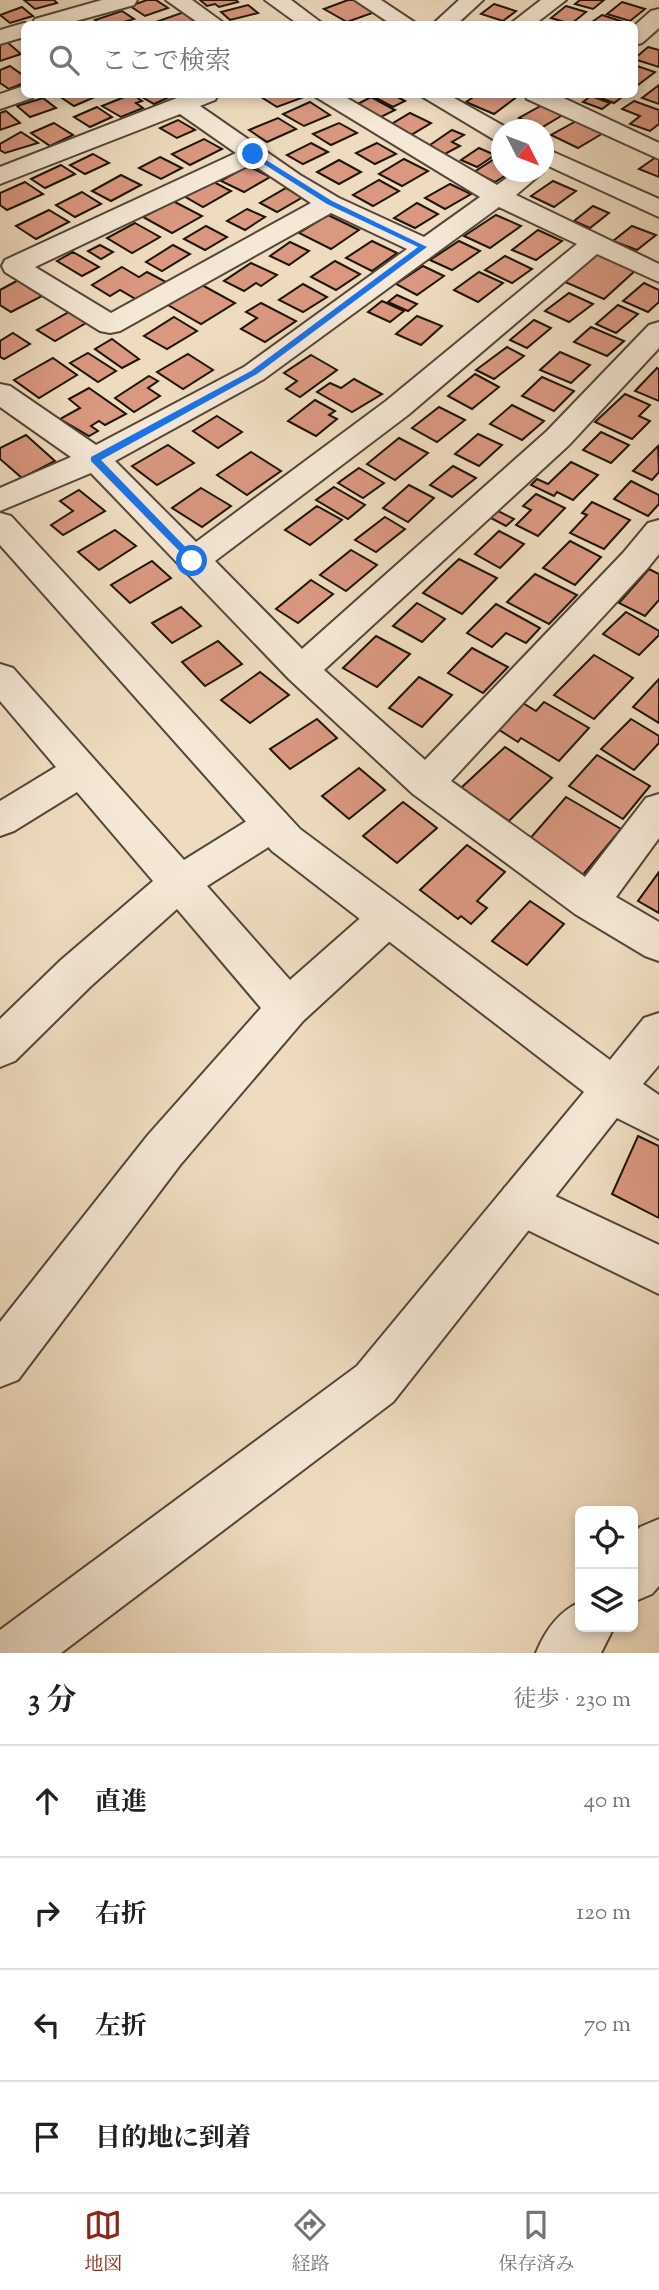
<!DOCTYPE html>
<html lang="ja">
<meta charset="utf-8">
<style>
body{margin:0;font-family:"Sorts Mill Goudy","Noto Serif JP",serif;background:#f6f6f6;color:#202124}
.controls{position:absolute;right:21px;bottom:21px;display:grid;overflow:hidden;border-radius:10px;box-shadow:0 4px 10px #0003}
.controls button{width:63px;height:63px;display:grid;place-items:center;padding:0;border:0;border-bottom:2px solid #e0e0e0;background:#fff;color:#202124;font:35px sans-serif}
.compass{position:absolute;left:491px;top:119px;width:63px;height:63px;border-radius:50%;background:#fff;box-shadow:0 4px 10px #0003;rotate:132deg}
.stop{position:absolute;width:21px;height:21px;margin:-16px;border:5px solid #1a73e8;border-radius:50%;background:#fff}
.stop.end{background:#1a73e8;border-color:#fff;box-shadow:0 2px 7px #0008}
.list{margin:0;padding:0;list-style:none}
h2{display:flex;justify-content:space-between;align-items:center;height:91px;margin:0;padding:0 28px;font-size:30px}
h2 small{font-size:23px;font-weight:400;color:#757577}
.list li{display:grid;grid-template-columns:46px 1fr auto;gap:21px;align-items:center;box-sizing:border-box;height:112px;padding:0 28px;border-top:2px solid #e0e0e0}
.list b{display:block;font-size:26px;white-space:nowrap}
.list em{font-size:23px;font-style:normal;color:#757577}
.icon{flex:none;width:38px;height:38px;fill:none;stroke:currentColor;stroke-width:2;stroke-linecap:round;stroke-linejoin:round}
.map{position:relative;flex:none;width:659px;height:1653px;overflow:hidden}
.search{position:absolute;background:#fff;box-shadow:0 4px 10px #0003;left:21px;right:21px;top:21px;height:77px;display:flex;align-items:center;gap:18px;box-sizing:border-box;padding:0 24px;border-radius:10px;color:#757577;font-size:26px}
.sheet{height:539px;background:#fff}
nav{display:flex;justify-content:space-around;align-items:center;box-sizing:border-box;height:98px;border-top:2px solid #e0e0e0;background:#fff;font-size:19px;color:#757577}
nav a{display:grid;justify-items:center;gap:4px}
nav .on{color:#8f2418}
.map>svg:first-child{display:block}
.building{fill:#da9881;stroke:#1d140a;stroke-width:2}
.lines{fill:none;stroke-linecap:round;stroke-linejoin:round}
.minor-casing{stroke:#524638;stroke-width:4}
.tertiary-casing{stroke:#524638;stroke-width:4}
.minor{fill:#f5e8d6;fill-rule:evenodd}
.tertiary{fill:#f5e8d6;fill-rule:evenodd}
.route{fill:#1a73e8}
</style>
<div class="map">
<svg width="659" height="1653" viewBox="0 0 659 1653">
<rect width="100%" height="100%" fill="#efdcc0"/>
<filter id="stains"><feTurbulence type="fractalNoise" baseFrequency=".00286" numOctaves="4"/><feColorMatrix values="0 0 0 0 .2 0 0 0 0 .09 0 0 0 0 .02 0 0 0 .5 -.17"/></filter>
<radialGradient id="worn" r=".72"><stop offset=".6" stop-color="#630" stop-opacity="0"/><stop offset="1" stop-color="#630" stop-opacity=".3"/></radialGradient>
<!-- building -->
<g class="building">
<polygon points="24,0 54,0 57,3 35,9"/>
<polygon points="147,0 156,0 168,8 145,16 130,6"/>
<polygon points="200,0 236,0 238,2 219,7 215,4 207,6"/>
<polygon points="348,0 354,0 375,12 347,22 324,9"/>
<polygon points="580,0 604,0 593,9 575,4"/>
<polygon points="622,2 645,9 630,21 607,14"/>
<polygon points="494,4 516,11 503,21 481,14"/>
<polygon points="248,5 258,13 230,20 221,12"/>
<polygon points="566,6 586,12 571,24 551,18"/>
<polygon points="22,7 33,16 10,23 0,15"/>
<polygon points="122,11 134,19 117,24 102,24 95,20"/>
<polygon points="184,12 198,21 189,24 156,22"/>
<polygon points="602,15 630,24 589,24"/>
<polygon points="7,42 21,54 0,61 0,44"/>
<polygon points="648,47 659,50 659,67 634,59"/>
<polygon points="634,65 655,72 638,85 634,84"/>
<polygon points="10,66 24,76 24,83 9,89 0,83 0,70"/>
<polygon points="659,85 659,104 642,98"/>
<polygon points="62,94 92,94 95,97 74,106 59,96"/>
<polygon points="132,94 142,101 136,103 143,108 121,117 102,106"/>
<polygon points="137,94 176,94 154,104"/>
<polygon points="269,94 300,94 304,97 277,107 261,97"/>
<polygon points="383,94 392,94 405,101 393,107 376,98"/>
<polygon points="478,94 513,94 518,96 494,114 466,102"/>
<polygon points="590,94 626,94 614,103"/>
<polygon points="591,96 610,103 602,109 583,102"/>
<polygon points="371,97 395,110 379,118 354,106"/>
<polygon points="43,98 56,108 30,117 17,106"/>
<polygon points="634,101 659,110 659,124 650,131 630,124 640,116 622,109"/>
<polygon points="310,102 330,115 304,126 283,114"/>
<polygon points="544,104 566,113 541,128 519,118"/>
<polygon points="97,107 112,117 90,127 74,117"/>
<polygon points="6,111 20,123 0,130 0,113"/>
<polygon points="410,113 431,123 411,135 390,125"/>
<polygon points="278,118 296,129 267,142 249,130"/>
<polygon points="178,120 195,130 177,138 160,128"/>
<polygon points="578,120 605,132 578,148 551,135"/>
<polygon points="54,123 73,135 50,146 31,133"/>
<polygon points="339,123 357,133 331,145 313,134"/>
<polygon points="452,130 464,135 452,142 460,146 443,155 427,147"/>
<polygon points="21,132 38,143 5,153 0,150 0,144"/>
<polygon points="204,139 222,149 190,165 172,154"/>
<polygon points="311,143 328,152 303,164 287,155"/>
<polygon points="377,143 396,154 375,164 356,153"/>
<polygon points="479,148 495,155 477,167 461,160"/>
<polygon points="93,154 109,163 85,174 70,165"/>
<polygon points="499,156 502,172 511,172 495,182 474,172"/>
<polygon points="160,157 182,168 161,179 139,168"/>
<polygon points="656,157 659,158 659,177 639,169"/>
<polygon points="404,159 428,171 402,186 379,174"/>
<polygon points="339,160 361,172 339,184 317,172"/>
<polygon points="61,165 75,174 45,188 31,179"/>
<polygon points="248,166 270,177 244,192 221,181"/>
<polygon points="121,175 141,185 111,201 92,191"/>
<polygon points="210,180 231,191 203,207 182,195"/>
<polygon points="379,180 399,191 373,206 353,195"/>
<polygon points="553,181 576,191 554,207 531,196"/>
<polygon points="25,182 43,194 7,210 0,205 0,193"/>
<polygon points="450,184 471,194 445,209 425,198"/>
<polygon points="286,188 303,197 277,212 260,203"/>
<polygon points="82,192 101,204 75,217 56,205"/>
<polygon points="173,201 202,216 172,233 143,217"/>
<polygon points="417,203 438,214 415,228 394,218"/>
<polygon points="593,206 609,213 590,228 574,221"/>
<polygon points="247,209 265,217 245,230 227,221"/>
<polygon points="49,210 69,222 36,239 16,226"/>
<polygon points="328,215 359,230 331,249 299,233"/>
<polygon points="496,215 521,226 490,248 464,236"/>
<polygon points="135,223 160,237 132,253 107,238"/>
<polygon points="206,226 227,237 205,250 184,239"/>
<polygon points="632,226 656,235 637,250 613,241"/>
<polygon points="538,230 562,241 536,260 512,250"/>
<polygon points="372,241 397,253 372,271 346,258"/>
<polygon points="459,241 480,251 452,270 430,260"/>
<polygon points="290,242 309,251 289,265 270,256"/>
<polygon points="100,245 113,252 101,259 88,251"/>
<polygon points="173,245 190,254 162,271 146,262"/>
<polygon points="73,252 99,267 82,276 57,261"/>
<polygon points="598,253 637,269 604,299 565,282"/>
<polygon points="505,256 532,269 512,283 485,270"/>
<polygon points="335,261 360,274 336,290 311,277"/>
<polygon points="251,263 277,275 261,286 256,283 244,291 224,281"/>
<polygon points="423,266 444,276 417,295 396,284"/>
<polygon points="122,267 139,277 147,272 168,283 139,301 120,290 110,296 92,285"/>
<polygon points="479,272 503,283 478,302 454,290"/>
<polygon points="24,277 48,293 11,312 0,305 0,290"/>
<polygon points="644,283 659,290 659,302 648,312 623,301"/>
<polygon points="303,284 327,297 303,312 279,300"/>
<polygon points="202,285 235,303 201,324 168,305"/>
<polygon points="569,293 593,304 569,322 545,311"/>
<polygon points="397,295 417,304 408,311 388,302"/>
<polygon points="382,301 404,311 390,322 368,312"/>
<polygon points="261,303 296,321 265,342 241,329 257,318 246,312"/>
<polygon points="618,305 638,314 616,333 596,324"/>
<polygon points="69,312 86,323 55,341 37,330"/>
<polygon points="417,316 442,326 421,345 396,334"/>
<polygon points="174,317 197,331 167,349 144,336"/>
<polygon points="534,320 551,328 527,348 510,340"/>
<polygon points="591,327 624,341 607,356 574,342"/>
<polygon points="13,333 30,344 4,359 0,357 0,341"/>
<polygon points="112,339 139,359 122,368 95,349"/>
<polygon points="507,347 524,356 494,379 476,370"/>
<polygon points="560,352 590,365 571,383 540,370"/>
<polygon points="88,353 116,371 98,382 70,363"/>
<polygon points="188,354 213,370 183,389 157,372"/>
<polygon points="311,355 337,370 300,397 286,389 297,381 284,373"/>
<polygon points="53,358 77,375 39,398 14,380"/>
<polygon points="657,368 659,369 659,401 635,391"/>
<polygon points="475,374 499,387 472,409 448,396"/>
<polygon points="149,376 158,381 148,388 160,396 134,412 115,398"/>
<polygon points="542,377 574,391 554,411 522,396"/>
<polygon points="354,379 382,394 352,412 317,392 330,383 341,388"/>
<polygon points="89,388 126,414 105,425 99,421 91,426 98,431 89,436 60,419 80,408 69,399"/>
<polygon points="625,394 650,405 639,416 650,421 632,439 595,422"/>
<polygon points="315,400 335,411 329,415 337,419 316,436 288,421"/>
<polygon points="512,405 544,421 522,440 490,424"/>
<polygon points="439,407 465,420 437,442 412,428"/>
<polygon points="217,416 242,432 218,448 193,431"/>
<polygon points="601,432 629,445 611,463 583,450"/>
<polygon points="478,434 502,445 479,466 455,454"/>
<polygon points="26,435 55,461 22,478 0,459 0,448"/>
<polygon points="399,438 428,453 395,480 367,464"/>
<polygon points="168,445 194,463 157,485 132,466"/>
<polygon points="658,446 659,472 652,480 633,471"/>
<polygon points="251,452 281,471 247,495 217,475"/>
<polygon points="571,462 598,475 573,500 557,492 554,496 531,485 537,479 548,484"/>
<polygon points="453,466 476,478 452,497 430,485"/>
<polygon points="359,468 384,483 363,498 338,483"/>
<polygon points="631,481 659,495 659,504 648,516 614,499"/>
<polygon points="409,485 434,498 408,522 383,508"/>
<polygon points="334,487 365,505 348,519 316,500"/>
<polygon points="201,488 231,506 202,527 172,508"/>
<polygon points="79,490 105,511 63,535 51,525 73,511 60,501"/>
<polygon points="536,494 565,508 538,536 516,525 531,510 523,506"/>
<polygon points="592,502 630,520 604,549 570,533 587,515 582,513"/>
<polygon points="317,506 342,520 310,545 285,530"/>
<polygon points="496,510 514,519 506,526 489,517"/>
<polygon points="385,517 405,529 376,552 355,540"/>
<polygon points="115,530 136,546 99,570 78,552"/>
<polygon points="499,531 524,544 500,568 475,554"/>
<polygon points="570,541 601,557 575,585 543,568"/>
<polygon points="351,550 377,565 346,591 320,575"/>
<polygon points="459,559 497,578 462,614 423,593"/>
<polygon points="152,561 171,578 130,603 111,585"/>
<polygon points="649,569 659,574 659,600 645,616 619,603"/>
<polygon points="535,574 577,595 549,624 507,602"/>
<polygon points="311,580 333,594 298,623 276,609"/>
<polygon points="417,603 445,619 422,642 393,626"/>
<polygon points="496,604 520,617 540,628 526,643 506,633 492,647 467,633"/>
<polygon points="181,607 201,626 172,643 152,623"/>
<polygon points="626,612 659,631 659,635 639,655 603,634"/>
<polygon points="376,636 410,654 377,687 343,668"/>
<polygon points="218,641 242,664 205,686 182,662"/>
<polygon points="472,648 508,667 483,693 448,673"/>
<polygon points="594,655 633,678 594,719 554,695"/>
<polygon points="260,672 289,695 250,723 221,700"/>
<polygon points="419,677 452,695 422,727 389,708"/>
<polygon points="659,679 659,723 633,707"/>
<polygon points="518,700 536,711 544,702 589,728 559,761 521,738 518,742 493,726"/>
<polygon points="317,719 337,738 290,769 270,749"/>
<polygon points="631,719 659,736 659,743 634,770 601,749"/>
<polygon points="505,747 552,778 509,821 461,788"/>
<polygon points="597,755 650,786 623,819 569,786"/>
<polygon points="359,768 385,790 349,819 322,796"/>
<polygon points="566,797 621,829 582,876 527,842"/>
<polygon points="403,802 437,828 397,863 363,836"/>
<polygon points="467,845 505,872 477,901 487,908 471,924 461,916 458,919 420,890"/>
<polygon points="659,872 659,913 638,901"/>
<polygon points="530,901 564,924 527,965 492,941"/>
<polygon points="638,1136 659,1146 659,1218 612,1194"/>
</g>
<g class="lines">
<!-- minor casing -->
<g class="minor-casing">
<g id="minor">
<polygon points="102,0 137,0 134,5 65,24 32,24 35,19"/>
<polygon points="166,0 192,0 225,24 200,24"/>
<polygon points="355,0 381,0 417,24 391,24"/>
<polygon points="459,0 483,0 457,24 433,24"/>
<polygon points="541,0 566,0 535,24 510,24"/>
<polygon points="659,9 659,28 642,43 634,45 634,26 651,11"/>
<polygon points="24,23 29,24 24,24 24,37 0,44 0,30"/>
<polygon points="24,86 24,94 35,94 32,98 0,109 0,94"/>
<path d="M 187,94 L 218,94 L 215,100 L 200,106 L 300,175 L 339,198 L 424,237 L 480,197 L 311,94 L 340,94 L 497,185 L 515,172 L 543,172 L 516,195 L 659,264 L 659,282 L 597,254 L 408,415 L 215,561 L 302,649 L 547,431 L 649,325 L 659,322 L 659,348 L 569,445 L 324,670 L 425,760 L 623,553 L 648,523 L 659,520 L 659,554 L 647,569 L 451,781 L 585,877 L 646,798 L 659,794 L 659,838 L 616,897 L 659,922 L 659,961 L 645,956 L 575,914 L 413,794 L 289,679 L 91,473 L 0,511 L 0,488 L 71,457 L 0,407 L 0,384 L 10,386 L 96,445 L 244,367 L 407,249 L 331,213 L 120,331 L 110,333 L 100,331 L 5,272 L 2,266 L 5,260 L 236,153 L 180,114 L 0,184 L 0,167 ZM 252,164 L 311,203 L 111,313 L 35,267 ZM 499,207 L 577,244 L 386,401 L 196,542 L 115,461 L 264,379 Z"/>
<polygon points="524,94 555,94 659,143 659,159 527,99"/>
<polygon points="0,664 13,668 184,860 258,814 272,809 286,814 291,825 286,836 207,886 290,980 374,906 388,901 402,906 408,918 402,930 303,1021 180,1165 18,1380 0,1387 0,1322 148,1135 261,1008 177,909 91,986 15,1061 0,1067 0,1019 61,960 153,881 77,792 14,831 0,836 0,801 56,767 0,701"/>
<polygon points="521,1180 659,1245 659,1294 505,1219 498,1203 505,1187"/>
<polygon points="659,1519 659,1586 652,1594 633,1602 633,1535 640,1527"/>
<path d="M 580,1602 L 580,1627 L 614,1627 L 601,1653 L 536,1653 C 545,1631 558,1612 580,1602 Z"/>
</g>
</g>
<!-- tertiary casing -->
<g class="tertiary-casing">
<g id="tertiary">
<polygon points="265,0 291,0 323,24 298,24"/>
<polygon points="418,94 447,94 511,130 502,130 502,141 493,139"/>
<polygon points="544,148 659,199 659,217 544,164"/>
<polygon points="0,513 11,516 300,829 610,1060 644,1018 659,1013 659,1065 643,1084 659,1095 659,1139 617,1118 393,1402 61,1653 0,1653 0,1630 357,1366 584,1092 272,851 0,545"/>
</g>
</g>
<!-- minor -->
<use href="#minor" class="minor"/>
<!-- tertiary -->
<use href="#tertiary" class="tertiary"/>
</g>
<!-- route -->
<polygon class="route" points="253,152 332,201 427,247 257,374 101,460 196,558 196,563 192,564 91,461 91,457 251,371 418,247 327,204 251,156"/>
<rect width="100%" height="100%" filter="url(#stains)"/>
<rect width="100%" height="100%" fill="url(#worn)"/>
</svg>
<div class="controls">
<button><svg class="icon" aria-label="locate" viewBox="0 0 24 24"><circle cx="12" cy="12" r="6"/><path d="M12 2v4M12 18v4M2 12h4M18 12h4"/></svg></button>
<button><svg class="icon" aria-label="layers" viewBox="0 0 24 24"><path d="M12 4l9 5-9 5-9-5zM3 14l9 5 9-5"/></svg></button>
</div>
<svg class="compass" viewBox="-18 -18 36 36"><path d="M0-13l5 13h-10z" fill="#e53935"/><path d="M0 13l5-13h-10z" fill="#757577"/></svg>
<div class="stop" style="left:192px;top:561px"></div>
<div class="stop end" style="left:253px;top:154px"></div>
<div class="search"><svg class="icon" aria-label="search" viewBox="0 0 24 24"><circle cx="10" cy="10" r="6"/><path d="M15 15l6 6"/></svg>ここで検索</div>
</div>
<section class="sheet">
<h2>3 分<small>徒歩 · 230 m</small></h2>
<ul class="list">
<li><svg class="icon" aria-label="ahead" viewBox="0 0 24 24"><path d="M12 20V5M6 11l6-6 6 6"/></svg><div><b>直進</b></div><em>40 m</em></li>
<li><svg class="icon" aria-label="right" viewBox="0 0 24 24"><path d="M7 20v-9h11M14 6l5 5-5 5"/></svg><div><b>右折</b></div><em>120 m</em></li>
<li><svg class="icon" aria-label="left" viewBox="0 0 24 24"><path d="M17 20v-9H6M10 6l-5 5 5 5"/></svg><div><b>左折</b></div><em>70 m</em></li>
<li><svg class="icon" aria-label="arrive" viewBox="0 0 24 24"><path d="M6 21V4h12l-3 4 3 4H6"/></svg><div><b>目的地に到着</b></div></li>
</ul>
</section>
<nav>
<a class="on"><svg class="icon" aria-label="map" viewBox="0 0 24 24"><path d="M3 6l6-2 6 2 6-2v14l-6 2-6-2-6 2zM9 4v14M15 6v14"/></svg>地図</a>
<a><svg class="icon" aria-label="directions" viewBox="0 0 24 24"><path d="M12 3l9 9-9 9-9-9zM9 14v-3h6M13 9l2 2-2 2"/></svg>経路</a>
<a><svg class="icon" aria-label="saved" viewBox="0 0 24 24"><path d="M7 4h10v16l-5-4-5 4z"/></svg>保存済み</a>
</nav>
